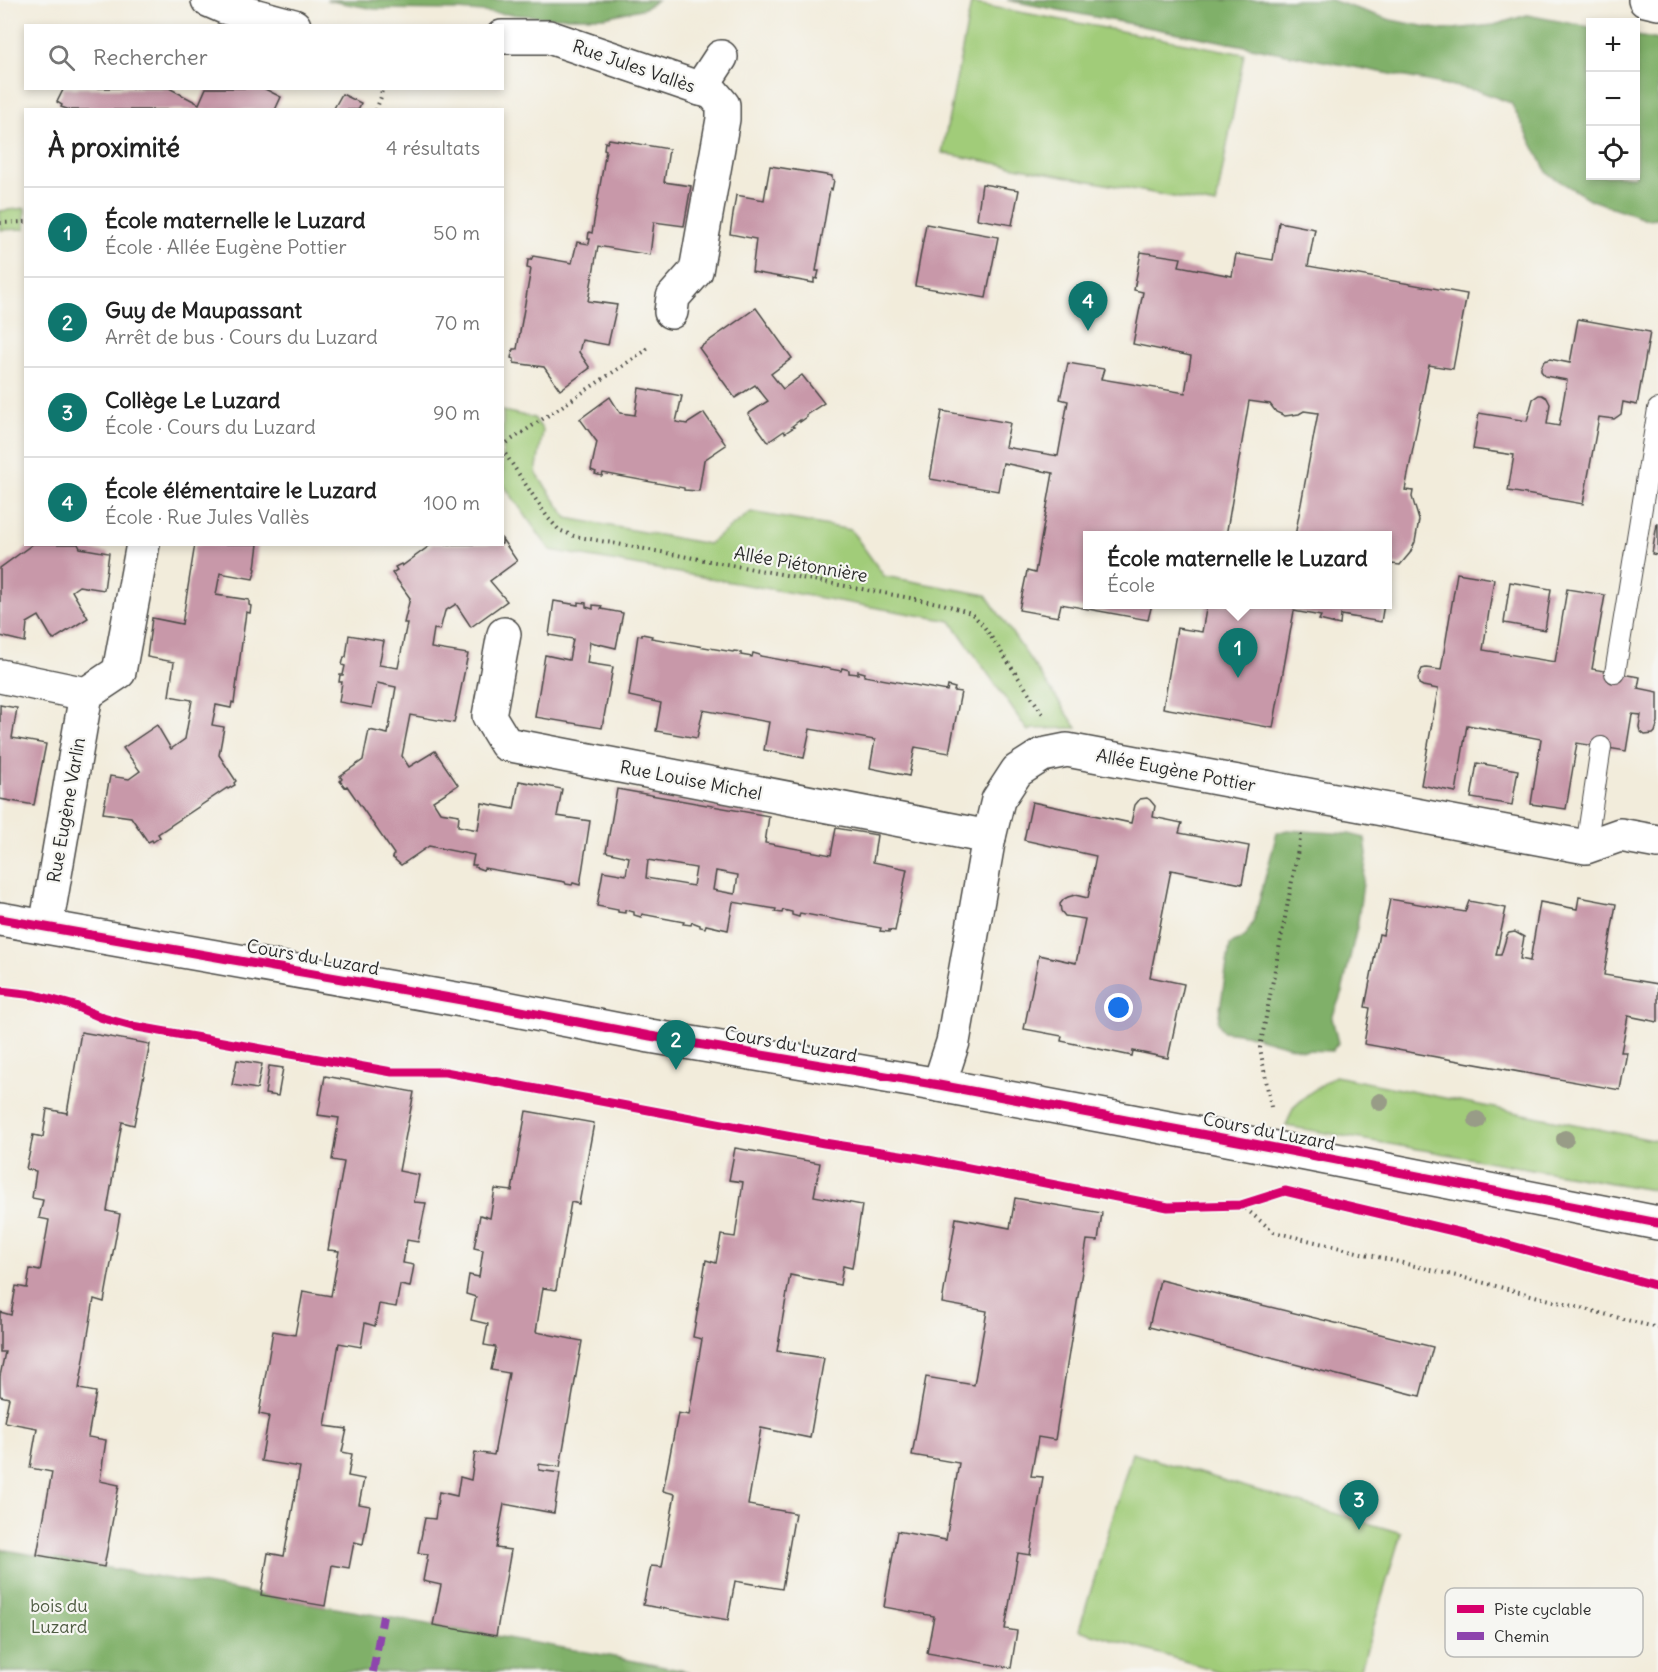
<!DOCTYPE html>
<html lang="fr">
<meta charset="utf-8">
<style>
body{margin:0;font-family:Delius,sans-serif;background:#f2f2f2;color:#222}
.controls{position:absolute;right:18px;top:18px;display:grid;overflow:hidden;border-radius:0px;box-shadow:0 3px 9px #0003}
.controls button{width:54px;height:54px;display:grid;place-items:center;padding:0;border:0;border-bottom:2px solid #e0e0e0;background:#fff;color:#222;font:30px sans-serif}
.you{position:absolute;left:1119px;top:1008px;width:21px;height:21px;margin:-15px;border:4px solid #fff;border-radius:50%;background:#1a73e8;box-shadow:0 0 0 9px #1a73e833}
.badge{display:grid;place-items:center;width:39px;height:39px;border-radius:50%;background:#0f766e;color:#fff;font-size:20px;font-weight:700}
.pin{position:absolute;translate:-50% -50px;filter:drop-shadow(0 2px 3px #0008)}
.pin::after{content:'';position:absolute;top:32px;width:21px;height:18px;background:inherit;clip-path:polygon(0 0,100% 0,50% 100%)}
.popup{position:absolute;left:1083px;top:531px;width:309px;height:78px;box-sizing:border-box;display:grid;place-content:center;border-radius:0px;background:#fff;filter:drop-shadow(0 2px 4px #0005);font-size:20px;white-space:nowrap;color:#767676}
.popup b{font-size:22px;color:#222}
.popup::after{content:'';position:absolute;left:50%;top:100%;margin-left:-12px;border:12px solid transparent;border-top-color:#fff}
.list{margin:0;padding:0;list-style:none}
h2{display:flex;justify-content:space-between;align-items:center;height:78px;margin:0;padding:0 24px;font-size:26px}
h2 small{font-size:20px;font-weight:400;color:#767676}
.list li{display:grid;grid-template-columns:39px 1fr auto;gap:18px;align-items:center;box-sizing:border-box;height:90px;padding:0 24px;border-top:2px solid #e0e0e0}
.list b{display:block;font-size:22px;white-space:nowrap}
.list p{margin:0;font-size:20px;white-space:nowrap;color:#767676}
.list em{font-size:20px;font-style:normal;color:#767676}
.icon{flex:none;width:33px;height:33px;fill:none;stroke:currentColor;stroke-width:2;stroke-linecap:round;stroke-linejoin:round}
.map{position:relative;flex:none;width:1658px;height:1672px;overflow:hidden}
.search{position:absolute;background:#fff;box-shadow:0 3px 9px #0003;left:24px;top:24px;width:480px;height:66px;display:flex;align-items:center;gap:15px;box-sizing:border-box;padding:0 21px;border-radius:0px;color:#767676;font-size:22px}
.panel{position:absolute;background:#fff;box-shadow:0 3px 9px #0003;left:24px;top:108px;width:480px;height:438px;border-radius:0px}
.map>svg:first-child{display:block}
.green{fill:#a1cc79;stroke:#667c52;stroke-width:1.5}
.forest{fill:#80b069;stroke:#566e4a;stroke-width:1.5}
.building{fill:#c898a9;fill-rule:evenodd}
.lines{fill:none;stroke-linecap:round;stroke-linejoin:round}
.lane-casing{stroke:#494845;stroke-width:22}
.street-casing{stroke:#494845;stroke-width:36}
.highway-casing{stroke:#494845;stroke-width:36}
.path{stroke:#494845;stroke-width:4;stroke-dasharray:1.5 4.5;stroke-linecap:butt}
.lane{stroke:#fff;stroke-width:20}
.street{stroke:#fff;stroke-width:33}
.highway{stroke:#fff;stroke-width:33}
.quiet{stroke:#8e44ad;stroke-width:8;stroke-dasharray:15 8;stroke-linecap:butt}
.cycleway-casing{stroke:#f6f6f2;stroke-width:13}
.cycleway{stroke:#d6006c;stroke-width:9}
.tree{fill:#989c87}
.labels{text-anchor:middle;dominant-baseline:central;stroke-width:4.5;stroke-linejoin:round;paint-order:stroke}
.street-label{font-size:18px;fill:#2b2b2b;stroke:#f6f6f2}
.park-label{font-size:18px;fill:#4e5b42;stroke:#f6f6f2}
.key{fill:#f6f6f2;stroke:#b9b9b6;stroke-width:1.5}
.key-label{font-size:16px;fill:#2b2b2b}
</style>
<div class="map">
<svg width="1658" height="1672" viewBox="0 0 1658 1672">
<rect width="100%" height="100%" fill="#f6f6f2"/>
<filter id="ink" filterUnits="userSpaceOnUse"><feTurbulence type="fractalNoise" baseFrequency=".0167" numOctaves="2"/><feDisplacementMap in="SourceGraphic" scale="12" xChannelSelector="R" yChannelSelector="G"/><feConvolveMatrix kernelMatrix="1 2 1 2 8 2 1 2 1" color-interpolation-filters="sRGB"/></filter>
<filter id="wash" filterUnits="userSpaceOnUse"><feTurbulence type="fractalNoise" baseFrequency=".008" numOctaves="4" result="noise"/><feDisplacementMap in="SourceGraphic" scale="24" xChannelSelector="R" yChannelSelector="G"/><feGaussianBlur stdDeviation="1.35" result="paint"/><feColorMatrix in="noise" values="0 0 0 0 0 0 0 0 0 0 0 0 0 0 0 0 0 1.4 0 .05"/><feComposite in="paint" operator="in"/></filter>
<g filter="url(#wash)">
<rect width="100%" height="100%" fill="#f2ecdb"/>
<!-- green -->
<g class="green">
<polygon points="971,3 1244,54 1216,205 942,153"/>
<polygon points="25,208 25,229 0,230 0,211"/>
<polygon points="503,411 534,418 543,430 536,473 567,518 708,544 751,512 851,530 884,576 986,595 1077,728 1033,729 1028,731 951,621 550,550 503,484"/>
<polygon points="1335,1076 1658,1141 1658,1191 1286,1126 1293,1108 1308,1094"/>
<polygon points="1132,1453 1401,1533 1360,1672 1221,1672 1079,1630"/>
</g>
<!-- forest -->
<g class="forest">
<polygon points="326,0 657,0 645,8 605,17 544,17 458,10 375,9"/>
<polygon points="1007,0 1331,0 1391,20 1443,30 1494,25 1527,15 1590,27 1590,176 1636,176 1636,36 1658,40 1658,218 1647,219 1591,200 1548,174 1511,103 1479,91"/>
<polygon points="1287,830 1349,834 1365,838 1367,854 1357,927 1342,992 1332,1018 1338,1043 1332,1051 1303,1050 1245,1034 1223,1031 1218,1022 1230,945 1245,937 1254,920 1277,833"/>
<polygon points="0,1549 609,1656 690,1672 0,1672"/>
</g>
<g id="blocks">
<!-- building -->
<g class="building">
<polygon points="64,88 169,88 199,104 206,88 263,88 281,97 275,110 70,110 61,107 62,105 57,102"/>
<polygon points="342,94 361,103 358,110 333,110"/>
<polygon points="609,139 669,149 664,182 691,186 684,226 654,222 650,255 598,246 588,301 617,305 608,345 582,340 579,352 590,368 560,390 544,367 514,363 514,359 511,358 513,349 517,349 531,269 527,268 528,260 531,260 533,256 572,263 577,242 589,244 590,239 588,239 589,232 592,233 606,150 604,149 605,142 607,143"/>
<polygon points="770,166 832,176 832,179 834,180 832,190 830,189 816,271 819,271 817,279 814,278 814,283 752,272 756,239 730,234 736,195 764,200"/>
<polygon points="982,184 1019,190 1012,225 977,219"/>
<polygon points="1279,222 1315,229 1308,266 1467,294 1453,369 1429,365 1405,490 1413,491 1412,497 1419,520 1415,542 1410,553 1400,565 1392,564 1388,578 1388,536 1295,536 1318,413 1304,411 1299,414 1285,416 1276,412 1270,404 1249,401 1226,536 1088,536 1088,604 1152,604 1148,620 1061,604 1058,617 1019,610 1027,571 1035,573 1053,473 1003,463 998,491 930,479 942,411 1010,423 1005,447 1058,456 1068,401 1060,399 1068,363 1104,369 1101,379 1185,393 1191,356 1133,344 1143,292 1134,290 1141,252 1181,258 1179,266 1232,276 1236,254 1273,260"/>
<polygon points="926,224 998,237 986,298 915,286"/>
<polygon points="756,308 792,358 771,374 783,389 802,375 824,403 806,415 807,417 800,422 800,420 792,426 794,427 785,433 784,431 768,442 748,414 768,401 755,385 735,398 699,348"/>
<polygon points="1578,319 1650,332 1637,405 1623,402 1621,414 1614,419 1599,417 1583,504 1508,491 1514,455 1473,449 1479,413 1527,421 1533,399 1539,395 1542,395 1547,398 1550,404 1547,424 1559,426 1567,380 1545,376 1541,371 1541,368 1544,361 1550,359 1570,363"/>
<polygon points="639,388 682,396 676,422 687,424 704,413 726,445 704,460 699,491 684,490 684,488 603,473 602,476 595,474 596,472 591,470 597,442 580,419 610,397 620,413 635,415"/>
<polygon points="1657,524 1658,524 1658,555 1652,554"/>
<polygon points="502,539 517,561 490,581 507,601 471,627 456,604 445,611 440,630 434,629 431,648 468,654 454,723 410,715 402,756 409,767 435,751 458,785 433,801 440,812 459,815 458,826 478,830 482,803 514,809 519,781 562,789 557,816 590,821 580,885 573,883 572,885 566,884 565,882 484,868 483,870 475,867 476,865 472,865 474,855 429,846 401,865 392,857 394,854 347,786 345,787 340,781 342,779 340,776 363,760 369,730 388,734 396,687 377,683 372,708 339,702 342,682 339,682 340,675 343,675 345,666 342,665 344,657 346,657 349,635 384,641 379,665 398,668 407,623 404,623 410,598 392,573 397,570 395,567 401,564 402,566 432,544 502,544"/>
<polygon points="33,544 78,544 80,548 109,553 104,590 79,586 72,591 88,618 53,640 39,616 27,623 25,642 0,636 0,568"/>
<polygon points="195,544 258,544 255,568 256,569 253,579 220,573 216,595 249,600 249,605 251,606 250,613 246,612 234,703 232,702 231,708 216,705 212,725 224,727 219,755 236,781 234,783 235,785 228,789 227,788 158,834 160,837 153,842 152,840 148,842 131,817 103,813 110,776 129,779 140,771 123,748 157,725 171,749 185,739 192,700 169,696 174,662 147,657 152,618 182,624"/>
<polygon points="1457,573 1494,579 1483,650 1555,662 1567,589 1605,595 1592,669 1640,677 1638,688 1658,692 1658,722 1655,732 1653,734 1645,735 1640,731 1639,727 1641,715 1632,714 1626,751 1577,743 1566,809 1531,804 1541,739 1467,725 1456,792 1421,785 1438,689 1423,686 1419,684 1418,678 1422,669 1426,668 1441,670"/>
<polygon points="1510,582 1551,589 1545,630 1504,623"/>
<polygon points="554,601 578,605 578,602 586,603 586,607 593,609 593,605 602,606 601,609 623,613 616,648 590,642 587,663 613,667 602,728 535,717 545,655 569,660 573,639 549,635"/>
<polygon points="1207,604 1384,604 1381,622 1341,615 1340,625 1319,620 1321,616 1294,611 1273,728 1163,708 1177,628 1202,632"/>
<polygon points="642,634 652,636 651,638 733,652 734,651 741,652 741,655 752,657 753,653 760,655 760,656 841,671 842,668 849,670 849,673 858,674 858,671 865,673 864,676 947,691 948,686 955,688 954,691 961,692 949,753 915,747 909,776 870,768 875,740 810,729 804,758 764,750 769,722 703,710 697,738 656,731 661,703 629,696 638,635 642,636"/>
<polygon points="0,705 17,708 12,738 46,744 34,805 0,799"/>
<polygon points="1477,763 1518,770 1512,805 1471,798"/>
<path d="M 617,789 L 769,816 L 765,843 L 831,855 L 836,828 L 877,835 L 873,862 L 907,869 L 895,931 L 889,930 L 889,932 L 880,931 L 881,928 L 800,913 L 799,917 L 792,915 L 792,912 L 783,910 L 782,913 L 775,912 L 776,909 L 733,902 L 728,930 L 706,925 L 705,928 L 700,927 L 700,925 L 692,922 L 691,925 L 683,924 L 684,922 L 642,914 L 641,917 L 634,915 L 634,912 L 625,910 L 625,913 L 618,912 L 618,910 L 597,906 L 603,871 L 626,875 L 629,857 L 606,852 ZM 648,860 L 696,868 L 693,886 L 646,878 ZM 716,871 L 738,875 L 735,894 L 713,890 Z"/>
<polygon points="1147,798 1150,800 1155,806 1153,817 1182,823 1179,833 1249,846 1242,884 1171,870 1150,977 1184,984 1168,1058 1133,1051 1132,1056 1061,1041 1062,1036 1024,1029 1039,955 1076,963 1085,919 1065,916 1061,911 1060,904 1064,899 1068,897 1075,895 1088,898 1096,856 1024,840 1032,802 1131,823 1135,805 1140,799"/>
<polygon points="1579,897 1616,904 1604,975 1658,984 1658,1022 1628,1016 1621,1052 1627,1052 1620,1090 1364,1044 1370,1008 1365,1007 1379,934 1383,935 1390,899 1465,912 1469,901 1506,908 1496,955 1501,955 1507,935 1509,933 1515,932 1524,937 1520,959 1530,961 1540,902 1577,909"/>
<polygon points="81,1032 150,1044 134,1125 122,1122 107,1211 120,1214 104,1302 94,1299 79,1389 96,1392 88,1437 106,1440 100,1481 119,1485 104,1567 37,1555 52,1472 30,1468 37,1428 4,1422 9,1398 0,1396 0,1376 5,1352 0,1352 0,1312 11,1315 16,1286 27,1288 30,1269 40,1271 49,1220 39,1218 43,1200 32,1198 36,1171 26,1169 30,1151 33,1135 43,1137 47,1109 67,1113"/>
<polygon points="237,1060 262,1064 257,1089 232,1085"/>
<polygon points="269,1066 283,1068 278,1096 265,1094"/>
<polygon points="325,1076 414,1092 399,1171 419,1175 414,1202 426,1203 418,1242 407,1240 403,1263 414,1265 410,1287 400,1285 396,1307 379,1304 375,1326 365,1323 361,1347 339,1343 325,1426 347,1429 342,1452 352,1454 348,1476 364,1479 359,1504 370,1506 363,1544 354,1542 349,1568 332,1565 325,1606 261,1595 268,1553 284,1556 300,1467 261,1461 269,1416 259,1414 273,1331 295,1335 303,1291 331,1296 339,1251 328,1250 344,1162 332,1160 339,1118 318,1115"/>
<polygon points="526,1111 594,1123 579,1204 571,1202 556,1290 543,1288 536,1332 582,1341 560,1467 539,1464 539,1470 560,1473 554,1513 504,1504 496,1548 511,1550 496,1636 433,1625 441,1585 423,1581 428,1554 418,1553 425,1518 435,1519 439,1492 457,1496 460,1477 471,1480 475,1452 494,1455 509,1373 491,1370 496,1347 484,1345 488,1324 471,1320 476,1297 466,1294 469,1275 479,1277 483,1250 474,1248 480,1215 490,1218 495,1189 512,1191"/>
<polygon points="735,1148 820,1163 814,1196 862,1205 852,1268 843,1266 840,1285 790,1275 777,1351 824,1358 810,1438 761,1428 748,1505 795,1513 782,1589 735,1581 728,1620 643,1605 651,1566 662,1567 675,1494 663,1491 678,1413 689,1415 702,1339 693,1337 706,1260 716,1263 721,1235 735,1237 743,1182 729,1180"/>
<polygon points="1015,1198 1102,1213 1098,1241 1087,1240 1055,1440 1038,1437 1031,1476 1043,1477 1030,1555 1018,1553 1005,1629 1017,1631 1011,1668 927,1653 934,1616 884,1607 897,1531 946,1540 959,1463 912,1455 926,1377 974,1385 987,1311 942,1303 956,1218 1010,1228"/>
<polygon points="1160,1280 1433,1347 1420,1396 1149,1327"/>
</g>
</g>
</g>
<g filter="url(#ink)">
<use href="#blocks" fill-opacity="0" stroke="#494845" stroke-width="1.5"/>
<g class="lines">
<!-- lane casing -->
<g class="lane-casing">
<g id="lane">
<polyline points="1615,673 1658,409"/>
<polyline points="1586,847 1601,747"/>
</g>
</g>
<!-- street casing -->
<g class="street-casing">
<g id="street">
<polyline points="208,0 224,7 294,26"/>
<polyline points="502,37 549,37 713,93 723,105 723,119 696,271 673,297 671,312"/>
<polyline points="700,89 721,57"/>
<polyline points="504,634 489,716 506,744 989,837"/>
<polyline points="0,676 86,694"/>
<polyline points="0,919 490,1005 650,1036 939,1085 1270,1147 1658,1223"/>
<polyline points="46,927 86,694 119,672 143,544"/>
<polyline points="939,1085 953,1042 989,837 998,800 1017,771 1042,755 1067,750 1586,847 1620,835 1658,842"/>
</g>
</g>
<!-- highway casing -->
<g class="highway-casing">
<polyline id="highway" points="1645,0 1658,3"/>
</g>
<!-- path -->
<g class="path">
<polyline points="376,110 381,97 382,88"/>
<polyline points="0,223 26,222"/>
<polyline points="502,446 645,351 649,345"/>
<polyline points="502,449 548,518 559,530 574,536 943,604 971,613 983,625 1043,714"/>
<polyline points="1271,1107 1260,1048 1301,834"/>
<polyline points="1241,1205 1274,1232 1473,1280 1658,1328"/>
</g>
<!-- lane -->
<use href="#lane" class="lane"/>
<!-- street -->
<use href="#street" class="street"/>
<!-- highway -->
<use href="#highway" class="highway"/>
<!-- quiet -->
<polyline class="quiet" points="373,1672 383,1616"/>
<!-- cycleway casing -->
<g class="cycleway-casing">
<g id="cycleway">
<polyline points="0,919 490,1005 650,1036 939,1085 1270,1147 1658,1223"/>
<polyline points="0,991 35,995 75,1006 103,1018 132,1026 392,1072 445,1072 478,1078 824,1143 913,1157 1168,1207 1241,1205 1285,1191 1483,1238 1658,1286"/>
</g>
</g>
<!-- cycleway -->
<use href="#cycleway" class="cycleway"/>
</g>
<!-- trees -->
<g class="tree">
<circle cx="1380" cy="1102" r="9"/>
<circle cx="1477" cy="1120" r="9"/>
<circle cx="1565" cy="1139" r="9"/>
</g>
</g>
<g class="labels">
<!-- street labels -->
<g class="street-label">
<text transform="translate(634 66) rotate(19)">Rue Jules Vallès</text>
<text transform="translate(801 564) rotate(10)">Allée Piétonnière</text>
<text transform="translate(1176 770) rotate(11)">Allée Eugène Pottier</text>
<text transform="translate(691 780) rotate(11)">Rue Louise Michel</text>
<text transform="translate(66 810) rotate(-80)">Rue Eugène Varlin</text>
<text transform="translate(313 957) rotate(10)">Cours du Luzard</text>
<text transform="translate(791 1044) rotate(10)">Cours du Luzard</text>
<text transform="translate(1269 1131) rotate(11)">Cours du Luzard</text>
</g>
<!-- park labels -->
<g class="park-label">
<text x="59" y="1605">bois du<tspan x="59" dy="21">Luzard</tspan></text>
</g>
</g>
<!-- legend -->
<rect x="1445" y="1588" width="198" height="69" rx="9" class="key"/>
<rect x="1457" y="1605" width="27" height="8" fill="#d6006c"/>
<rect x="1457" y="1632" width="27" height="8" fill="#8e44ad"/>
<g class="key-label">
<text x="1494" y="1615">Piste cyclable</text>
<text x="1494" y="1642">Chemin</text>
</g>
</svg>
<div class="controls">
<button>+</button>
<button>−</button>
<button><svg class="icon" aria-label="locate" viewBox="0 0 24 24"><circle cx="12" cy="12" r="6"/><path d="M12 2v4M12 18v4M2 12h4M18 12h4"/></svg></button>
</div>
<div class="you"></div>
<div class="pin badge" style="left:1238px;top:678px">1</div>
<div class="popup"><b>École maternelle le Luzard</b>École</div>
<div class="pin badge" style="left:676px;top:1070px">2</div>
<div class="pin badge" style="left:1359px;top:1530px">3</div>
<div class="pin badge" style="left:1088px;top:331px">4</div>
<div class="search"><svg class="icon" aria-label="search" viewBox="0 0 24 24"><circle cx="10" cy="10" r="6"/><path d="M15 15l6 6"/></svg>Rechercher</div>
<section class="panel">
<h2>À proximité<small>4 résultats</small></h2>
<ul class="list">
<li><span class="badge">1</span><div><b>École maternelle le Luzard</b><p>École · Allée Eugène Pottier</p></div><em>50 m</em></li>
<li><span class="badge">2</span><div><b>Guy de Maupassant</b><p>Arrêt de bus · Cours du Luzard</p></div><em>70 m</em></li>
<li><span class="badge">3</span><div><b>Collège Le Luzard</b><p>École · Cours du Luzard</p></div><em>90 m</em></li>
<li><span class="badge">4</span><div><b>École élémentaire le Luzard</b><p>École · Rue Jules Vallès</p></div><em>100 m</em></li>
</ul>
</section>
</div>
